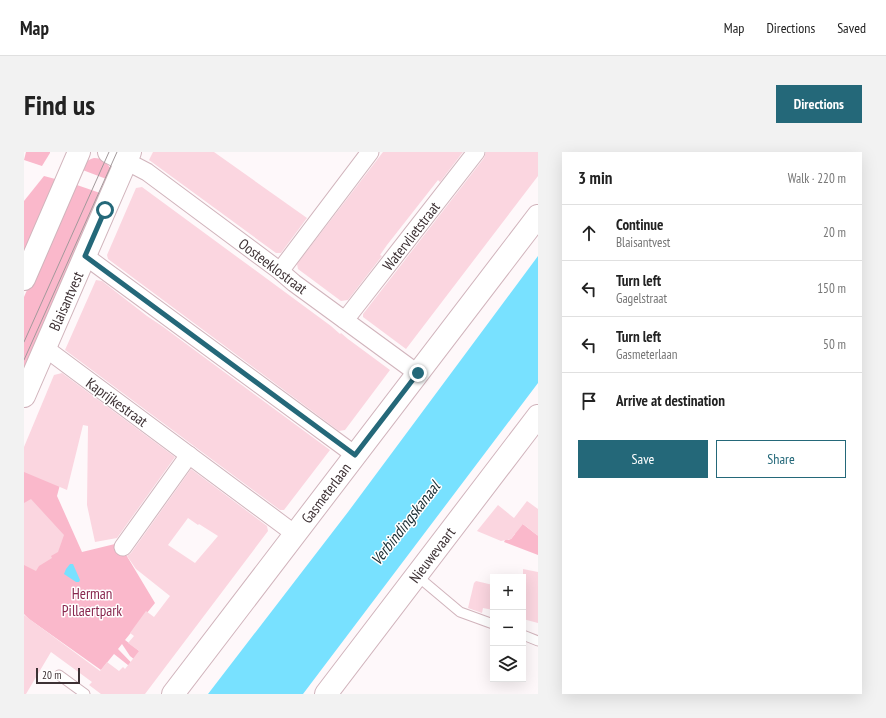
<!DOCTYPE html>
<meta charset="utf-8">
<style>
body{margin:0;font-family:"PT Sans Narrow",sans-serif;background:#f2f2f2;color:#222}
.controls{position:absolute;right:12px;bottom:12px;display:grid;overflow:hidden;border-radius:0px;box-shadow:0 4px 16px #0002}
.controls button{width:36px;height:36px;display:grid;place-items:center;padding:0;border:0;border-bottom:1px solid #e0e0e0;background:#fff;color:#222;font:20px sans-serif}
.scale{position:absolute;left:12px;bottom:10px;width:44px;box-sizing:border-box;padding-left:4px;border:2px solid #3d3134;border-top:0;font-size:11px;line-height:14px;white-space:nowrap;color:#3d3134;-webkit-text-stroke:3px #fff;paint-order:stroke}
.stop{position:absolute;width:12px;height:12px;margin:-9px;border:3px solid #246879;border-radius:50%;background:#fff}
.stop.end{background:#246879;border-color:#fff;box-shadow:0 1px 4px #0008}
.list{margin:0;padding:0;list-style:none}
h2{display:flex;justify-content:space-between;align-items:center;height:52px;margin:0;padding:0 16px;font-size:17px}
h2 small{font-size:13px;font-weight:400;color:#767676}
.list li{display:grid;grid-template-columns:26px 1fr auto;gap:12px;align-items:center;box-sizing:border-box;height:56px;padding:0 16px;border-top:1px solid #e0e0e0}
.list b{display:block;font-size:15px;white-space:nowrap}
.list p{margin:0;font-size:13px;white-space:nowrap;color:#767676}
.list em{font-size:13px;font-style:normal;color:#767676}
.actions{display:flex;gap:8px;padding:12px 16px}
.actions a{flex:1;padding:9px 0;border:1px solid #246879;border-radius:0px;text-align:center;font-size:14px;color:#246879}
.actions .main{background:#246879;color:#fff}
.icon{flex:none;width:22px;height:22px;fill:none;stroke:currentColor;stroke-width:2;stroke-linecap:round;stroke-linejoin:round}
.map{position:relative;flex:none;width:514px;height:542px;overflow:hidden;border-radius:0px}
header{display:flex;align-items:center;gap:24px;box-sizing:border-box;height:56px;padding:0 20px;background:#fff;border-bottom:1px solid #e0e0e0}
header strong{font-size:19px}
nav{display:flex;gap:22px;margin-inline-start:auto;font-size:14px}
.intro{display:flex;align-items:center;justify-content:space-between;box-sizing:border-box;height:96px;padding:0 24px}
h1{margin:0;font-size:28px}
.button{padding:10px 18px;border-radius:0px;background:#246879;color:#fff;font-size:14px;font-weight:700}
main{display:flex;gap:24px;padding:0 24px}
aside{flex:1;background:#fff;border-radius:0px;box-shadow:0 4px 16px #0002}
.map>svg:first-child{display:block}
.green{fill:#fab8cb}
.water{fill:#78e1ff}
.building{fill:#fbd6e0;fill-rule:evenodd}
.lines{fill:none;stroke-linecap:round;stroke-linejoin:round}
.lane-casing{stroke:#d1b4bc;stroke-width:11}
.street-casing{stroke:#d1b4bc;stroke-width:19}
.secondary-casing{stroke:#d1b4bc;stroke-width:24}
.primary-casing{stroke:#d1b4bc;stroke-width:24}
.lane{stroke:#fff;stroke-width:9}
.street{stroke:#fff;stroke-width:17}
.secondary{stroke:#fff;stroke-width:22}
.primary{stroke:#fff;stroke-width:22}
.tram{stroke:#a2999b;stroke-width:1}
.route{stroke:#246879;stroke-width:5}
.labels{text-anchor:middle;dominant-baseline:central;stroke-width:3;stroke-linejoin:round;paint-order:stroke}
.street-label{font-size:15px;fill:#3d3134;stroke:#fff}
.park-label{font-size:15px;fill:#89284f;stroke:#fff}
.water-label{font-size:16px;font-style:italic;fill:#192c32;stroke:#fff}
</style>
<header>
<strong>Map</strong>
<nav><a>Map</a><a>Directions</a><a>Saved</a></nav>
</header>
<div class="intro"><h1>Find us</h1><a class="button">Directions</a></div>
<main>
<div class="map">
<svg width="514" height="542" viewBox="0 0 514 542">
<rect width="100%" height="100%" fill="#fef8fa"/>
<!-- green -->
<g class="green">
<polygon points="2,0 26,0 26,1 18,14 0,8"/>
<path d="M 70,6 C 79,6 82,10 87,17 L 85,28 L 56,17 C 60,11 63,8 70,6 Z"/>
<polygon points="20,24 35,28 0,107 0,49"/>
<polygon points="50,32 79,42 0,225 0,145"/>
<polygon points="0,309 38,325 33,344 58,400 95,391 131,451 101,488 132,512 116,512 106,504 98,492 94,497 128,532 90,502 77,518 5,467 0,462"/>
<polygon points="495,369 513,383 514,382 514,403 480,390 482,386 484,388 487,387 491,382 490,379"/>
</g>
<!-- water -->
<g class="water">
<polygon points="514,104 514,231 279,542 184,542 324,360"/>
<polygon points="46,412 49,412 56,428 55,430 52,430 40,422 42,417"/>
</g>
<!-- building -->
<g class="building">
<polygon points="129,0 190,0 283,66 257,101 252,101 125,8"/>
<polygon points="359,0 439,0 416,30 414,28 363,93 356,103 358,104 324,148 317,149 274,117 273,112"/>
<polygon points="462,0 514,0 514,24 382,197 339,165 339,162 460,6"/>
<polygon points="118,35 307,174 316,182 317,181 324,187 366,218 321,278 315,279 84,107 83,103 112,36"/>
<polygon points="72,128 78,129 123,164 138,174 306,298 260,358 256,358 41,198"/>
<polygon points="38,221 151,305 93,386 71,390 63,353 64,274 59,273 43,338 0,320 0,295 30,223"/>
<path d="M 167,317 L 243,374 L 244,379 L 121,542 L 77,542 L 65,533 L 68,530 L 27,500 L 2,542 L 0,542 L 0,463 L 76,519 L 83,510 L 95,519 L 99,515 L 101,517 L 115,499 L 104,491 L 110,484 L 106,481 L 122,459 L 130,465 L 146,444 L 112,417 L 103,404 L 107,401 ZM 164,366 L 174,373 L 175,372 L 194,384 L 171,411 L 144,393 Z"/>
<polygon points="7,347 40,383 34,400 27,404 28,406 15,414 12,419 0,413 0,351"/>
<polygon points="503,349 514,357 514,384 499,372 487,387 477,389 453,379 474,353 490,366"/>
<polygon points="499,417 514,420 514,471 499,467"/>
<polygon points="452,429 469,433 469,458 459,456 458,461 444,456 450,431"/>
</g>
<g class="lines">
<!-- lane casing -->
<g class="lane-casing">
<g id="lane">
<polyline points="392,423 436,460 469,472"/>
<polyline points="499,483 514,489"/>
<polyline points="35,523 61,542"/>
</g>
</g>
<!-- street casing -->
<g class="street-casing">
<g id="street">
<polyline points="102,9 123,20 256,119 270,131 393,221"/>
<polyline points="61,104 331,303"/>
<polyline points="256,119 346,0"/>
<polyline points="321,168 452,0"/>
<polyline points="21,196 271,382"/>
<polyline points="99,395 165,303"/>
</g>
</g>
<!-- secondary casing -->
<g class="secondary-casing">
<g id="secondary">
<polyline points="85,0 102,9"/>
<polyline points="0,127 55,0"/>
<polyline points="0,244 106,0"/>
</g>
</g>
<!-- primary casing -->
<g class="primary-casing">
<g id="primary">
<polyline points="149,542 514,64"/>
<polyline points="302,542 514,264"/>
</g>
</g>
<!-- lane -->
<use href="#lane" class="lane"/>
<!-- street -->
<use href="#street" class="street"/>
<!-- secondary -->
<use href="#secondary" class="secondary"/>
<!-- primary -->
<use href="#primary" class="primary"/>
<!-- tram -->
<g class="tram">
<polyline points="0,190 85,0"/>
<polyline points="0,208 93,0"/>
</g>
</g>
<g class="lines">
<!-- route -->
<polyline class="route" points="81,58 61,104 331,303 394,221"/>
</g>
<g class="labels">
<!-- street labels -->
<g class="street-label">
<text transform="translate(387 84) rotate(-52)">Watervlietstraat</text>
<text transform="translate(249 114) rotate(37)">Oosteeklostraat</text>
<text transform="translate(42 149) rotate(-66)">Blaisantvest</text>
<text transform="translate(93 250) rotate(36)">Kaprijkestraat</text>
<text transform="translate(302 341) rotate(-53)">Gasmeterlaan</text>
<text transform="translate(408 403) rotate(-53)">Nieuwevaart</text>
</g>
<!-- park labels -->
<g class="park-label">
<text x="68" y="441">Herman<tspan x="68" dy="17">Pillaertpark</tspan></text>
</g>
<!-- water labels -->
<g class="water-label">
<text transform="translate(381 371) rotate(-52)">Verbindingskanaal</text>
</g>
</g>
</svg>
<div class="controls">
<button>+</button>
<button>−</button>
<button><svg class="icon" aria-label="layers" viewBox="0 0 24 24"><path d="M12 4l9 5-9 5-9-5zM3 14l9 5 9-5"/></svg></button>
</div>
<div class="scale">20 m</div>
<div class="stop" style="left:81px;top:58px"></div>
<div class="stop end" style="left:394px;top:221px"></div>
</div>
<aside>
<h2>3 min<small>Walk · 220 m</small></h2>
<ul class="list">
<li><svg class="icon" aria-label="ahead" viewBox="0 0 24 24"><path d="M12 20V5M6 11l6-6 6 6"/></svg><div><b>Continue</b><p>Blaisantvest</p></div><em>20 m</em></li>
<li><svg class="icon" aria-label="left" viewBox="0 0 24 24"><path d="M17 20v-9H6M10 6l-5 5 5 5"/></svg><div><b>Turn left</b><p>Gagelstraat</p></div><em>150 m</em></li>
<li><svg class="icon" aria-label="left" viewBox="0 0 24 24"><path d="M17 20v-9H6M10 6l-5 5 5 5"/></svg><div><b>Turn left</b><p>Gasmeterlaan</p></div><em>50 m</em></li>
<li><svg class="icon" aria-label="arrive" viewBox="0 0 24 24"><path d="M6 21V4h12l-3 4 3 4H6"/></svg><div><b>Arrive at destination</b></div></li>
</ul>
<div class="actions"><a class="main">Save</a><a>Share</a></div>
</aside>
</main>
